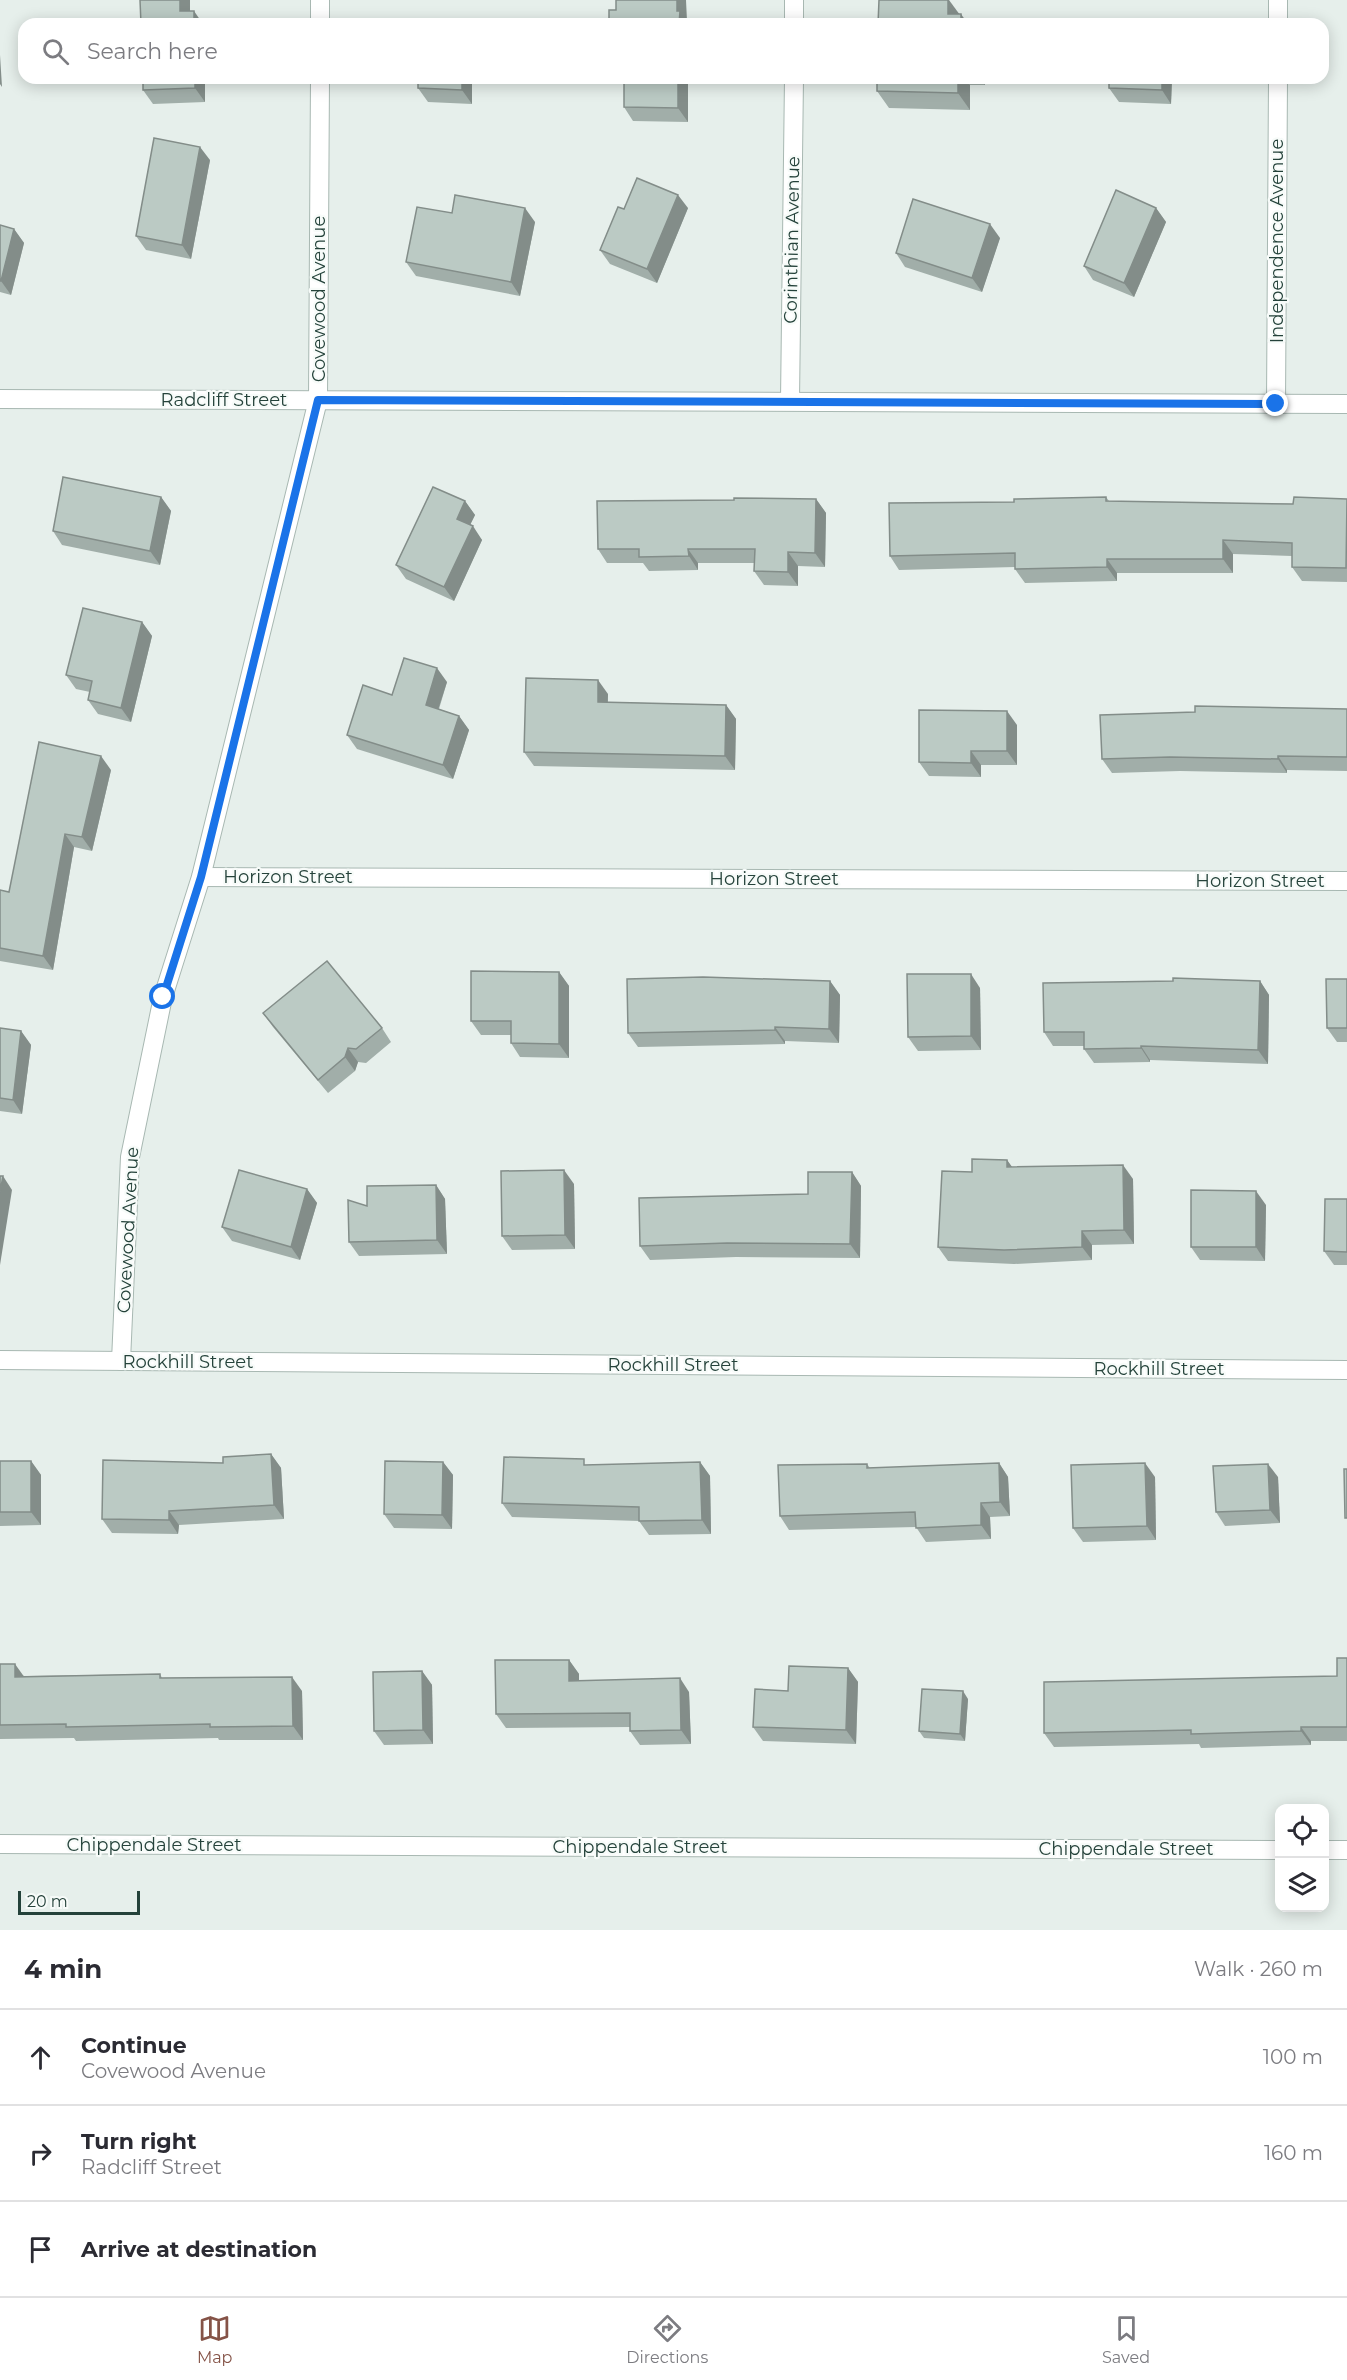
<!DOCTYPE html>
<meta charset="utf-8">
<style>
body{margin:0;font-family:Montserrat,sans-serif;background:#f7f7f7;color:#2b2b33}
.controls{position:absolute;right:18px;bottom:18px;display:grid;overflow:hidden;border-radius:12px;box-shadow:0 3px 15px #0003}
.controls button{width:54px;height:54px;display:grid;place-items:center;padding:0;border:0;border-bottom:2px solid #e1e1e2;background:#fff;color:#2b2b33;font:30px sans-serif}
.scale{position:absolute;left:18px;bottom:15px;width:122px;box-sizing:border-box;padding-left:6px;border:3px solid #24423a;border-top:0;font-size:16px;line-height:21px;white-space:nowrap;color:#24423a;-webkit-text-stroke:4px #f7fbf9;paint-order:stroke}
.stop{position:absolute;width:18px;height:18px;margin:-14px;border:4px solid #1a73e8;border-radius:50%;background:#fff}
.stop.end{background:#1a73e8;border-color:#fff;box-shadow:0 2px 6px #0008}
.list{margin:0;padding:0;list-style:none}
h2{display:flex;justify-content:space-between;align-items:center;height:78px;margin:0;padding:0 24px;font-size:26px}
h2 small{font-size:20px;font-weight:400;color:#7c7c81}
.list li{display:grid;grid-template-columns:39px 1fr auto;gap:18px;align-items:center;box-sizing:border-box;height:96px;padding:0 24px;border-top:2px solid #e1e1e2}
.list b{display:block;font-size:22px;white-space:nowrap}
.list p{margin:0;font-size:20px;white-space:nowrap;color:#7c7c81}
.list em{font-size:20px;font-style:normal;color:#7c7c81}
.icon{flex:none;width:33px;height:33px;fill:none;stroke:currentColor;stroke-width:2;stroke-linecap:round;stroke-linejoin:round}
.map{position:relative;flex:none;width:1347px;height:1930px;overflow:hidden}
.search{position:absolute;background:#fff;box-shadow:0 3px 15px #0003;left:18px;right:18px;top:18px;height:66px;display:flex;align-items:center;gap:15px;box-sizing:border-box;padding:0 21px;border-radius:18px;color:#7c7c81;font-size:22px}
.sheet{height:366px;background:#fff}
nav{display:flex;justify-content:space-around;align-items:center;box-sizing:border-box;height:84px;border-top:2px solid #e1e1e2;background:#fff;font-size:16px;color:#7c7c81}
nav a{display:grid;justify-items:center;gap:3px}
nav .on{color:#855347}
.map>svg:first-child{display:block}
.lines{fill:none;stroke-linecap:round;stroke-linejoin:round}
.minor-casing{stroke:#a8b8b2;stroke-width:20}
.minor{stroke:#fff;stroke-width:18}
.wall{fill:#a1aea9}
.shaded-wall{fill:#838d89}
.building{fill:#bbcac4;stroke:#838d89;stroke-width:1.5}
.route{stroke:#1a73e8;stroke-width:8}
.labels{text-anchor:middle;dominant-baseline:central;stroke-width:4.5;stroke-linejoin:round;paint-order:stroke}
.street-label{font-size:18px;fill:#24423a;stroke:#f7fbf9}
</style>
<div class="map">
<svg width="1347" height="1930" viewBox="0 0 1347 1930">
<rect width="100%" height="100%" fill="#e6efeb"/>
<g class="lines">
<!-- minor casing -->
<g class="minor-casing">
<g id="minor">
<polyline points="320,24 320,0"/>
<polyline points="794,24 794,0"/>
<polyline points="1278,24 1278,0"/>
<polyline points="0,399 1347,404"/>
<polyline points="790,401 794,78"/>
<polyline points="1276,404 1278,78"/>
<polyline points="201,877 1347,881"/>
<polyline points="0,1360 1347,1370"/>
<polyline points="121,1361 130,1157 163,997 201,877 318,400 320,78"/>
<polyline points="0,1844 1280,1850"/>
<polyline points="1324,1850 1347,1850"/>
</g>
</g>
<!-- minor -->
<use href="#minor" class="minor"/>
</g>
<!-- wall -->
<g class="wall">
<polygon points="143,78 205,78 205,102 153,104 143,90"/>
<polygon points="418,78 472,78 472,104 428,102 418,88"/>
<polygon points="614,78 688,78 688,122 633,121 624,107 624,84 618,84"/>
<polygon points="877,78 985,78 985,85 970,85 970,110 889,108 877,91"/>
<polygon points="1109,78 1172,78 1171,104 1119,102 1109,88"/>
<polygon points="210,160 191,259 146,250 136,236"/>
<polygon points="688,208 657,283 610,264 600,250 624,209"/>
<polygon points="1156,208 1166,222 1134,297 1093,280 1084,266"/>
<polygon points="452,213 535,222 520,296 416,276 406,262"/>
<polygon points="0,225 14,229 24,243 11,295 0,292"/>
<polygon points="1000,238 982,292 905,267 896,253"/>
<polygon points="161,497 171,511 160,565 62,545 53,531"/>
<polygon points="1106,497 1109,501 1293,504 1347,499 1347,582 1302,581 1292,567 1292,556 1233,554 1233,573 1117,573 1117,581 1025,583 1015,569 1015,567 899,570 890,556 1014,502"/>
<polygon points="816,499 826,513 825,567 798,566 798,586 764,585 754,571 754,563 698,563 698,570 649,571 643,563 607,563 598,549 734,500"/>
<polygon points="465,501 475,515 470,525 482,540 454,601 406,579 396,565"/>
<polygon points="142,622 152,636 131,722 98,714 88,700 90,692 76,689 66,675"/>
<polygon points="447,682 439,709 459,716 469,730 453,779 357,749 347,735 392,695"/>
<polygon points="608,694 608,702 726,705 736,719 735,770 534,766 524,752"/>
<polygon points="1347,709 1347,771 1287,770 1287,773 1180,771 1112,773 1102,759"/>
<polygon points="1017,725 1017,765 981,765 981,777 929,776 919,762"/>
<polygon points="111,770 92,851 74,847 53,970 0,961 0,890 9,892"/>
<polygon points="559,972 569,986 569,1058 520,1057 511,1043 511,1035 481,1035 471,1021"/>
<polygon points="1347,979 1347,1042 1337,1042 1327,1028"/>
<polygon points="830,981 840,995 839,1043 785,1041 785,1044 638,1047 628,1033"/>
<polygon points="1260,981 1269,995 1268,1064 1150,1060 1150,1062 1094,1063 1084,1049 1084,1046 1053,1046 1044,1032"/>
<polygon points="980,988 981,1050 918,1051 908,1037"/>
<polygon points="263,1013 382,1028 391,1042 366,1063 358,1062 355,1071 328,1093 273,1027"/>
<polygon points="0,1028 21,1031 31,1045 22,1114 0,1111"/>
<polygon points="1007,1160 1012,1167 1133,1179 1134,1244 1092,1245 1092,1260 1014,1264 948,1261 938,1247 972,1172"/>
<polygon points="852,1172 861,1186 860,1258 736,1257 650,1260 640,1246 808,1194"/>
<polygon points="574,1184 575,1249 512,1250 502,1236"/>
<polygon points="436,1185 445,1199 447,1254 359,1256 349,1242 367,1206"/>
<polygon points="307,1189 317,1203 300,1260 232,1241 222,1227"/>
<polygon points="1347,1199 1347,1265 1334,1265 1324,1251"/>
<polygon points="1266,1205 1265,1261 1200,1260 1191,1247"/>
<polygon points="271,1454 281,1468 284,1519 179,1525 178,1534 112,1533 102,1519 223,1463"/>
<polygon points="0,1461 31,1461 41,1475 41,1525 0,1526"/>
<polygon points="443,1462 453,1475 452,1529 394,1528 384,1514"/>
<polygon points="700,1462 710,1476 711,1534 649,1535 639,1521 512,1517 502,1503 588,1465"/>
<polygon points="999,1463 1008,1477 1010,1516 990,1517 991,1539 926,1542 916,1527 789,1530 780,1516 867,1464 870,1468"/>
<polygon points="1155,1477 1156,1540 1083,1542 1073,1528"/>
<polygon points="1278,1477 1280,1523 1225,1526 1216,1512"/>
<polygon points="1347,1658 1347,1741 1311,1741 1311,1745 1201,1748 1199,1744 1054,1747 1044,1733 1337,1676"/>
<polygon points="569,1660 579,1674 579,1681 689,1692 691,1744 640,1745 630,1731 630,1727 506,1728 496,1714"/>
<polygon points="0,1664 24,1676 160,1674 162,1678 302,1691 303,1740 219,1740 218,1738 76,1741 74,1738 0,1739"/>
<polygon points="848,1668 858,1682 856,1744 763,1741 753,1727 788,1691"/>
<polygon points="422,1671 432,1685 433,1744 384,1745 374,1731"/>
<polygon points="968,1699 965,1741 924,1738 919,1731"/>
</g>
<!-- shaded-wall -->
<g class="shaded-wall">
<polygon points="180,0 190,0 190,24 180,11"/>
<polygon points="677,0 686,0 687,21 689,24 679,24 677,11"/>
<polygon points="938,0 949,0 960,15 955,24"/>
<polygon points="194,11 203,24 194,24"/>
<polygon points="961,14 968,24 961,24"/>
<polygon points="0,54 0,55 2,87 0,84"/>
<polygon points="195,78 205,78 205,102 195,88"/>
<polygon points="462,78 472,78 472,104 462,90"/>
<polygon points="678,78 688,78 688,122 678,108"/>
<polygon points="958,78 965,78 970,85 970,110 958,93"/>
<polygon points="980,78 985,78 985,85"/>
<polygon points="1162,78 1172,78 1171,104 1162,90"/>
<polygon points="200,147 210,160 191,259 182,245"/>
<polygon points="678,195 688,208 657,283 647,269"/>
<polygon points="525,208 535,222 520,296 511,282"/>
<polygon points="1156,208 1166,222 1134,297 1124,283"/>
<polygon points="990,224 1000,238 982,292 972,278"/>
<polygon points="14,229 24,243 11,295 1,281"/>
<polygon points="161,497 171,511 160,565 150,551"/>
<polygon points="816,499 826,513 825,567 815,553"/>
<polygon points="465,501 475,515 466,533 457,519"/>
<polygon points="473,526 482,540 454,601 444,587"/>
<polygon points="1223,540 1233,554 1233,573 1223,559"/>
<polygon points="688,549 698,563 698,570 689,556"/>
<polygon points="788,552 798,566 798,586 788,572"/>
<polygon points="1107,559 1117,573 1117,581 1107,567"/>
<polygon points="142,622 152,636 131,722 121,708"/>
<polygon points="437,668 447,682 435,719 426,705"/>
<polygon points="598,680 608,694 607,716 598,702"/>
<polygon points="726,705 736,719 735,770 725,756"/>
<polygon points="1007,711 1017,725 1017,765 1007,751"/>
<polygon points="459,716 469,730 453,779 443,765"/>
<polygon points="971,751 981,765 981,777 971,763"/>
<polygon points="101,756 111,770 92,851 82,837"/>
<polygon points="1278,756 1287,770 1287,773 1278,759"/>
<polygon points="65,834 74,847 53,970 43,956"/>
<polygon points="559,972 569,986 569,1058 559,1044"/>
<polygon points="971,974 980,988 981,1050 971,1036"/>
<polygon points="830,981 840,995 839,1043 829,1029"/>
<polygon points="1260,981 1269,995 1268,1064 1258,1050"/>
<polygon points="775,1027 785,1041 785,1044 775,1030"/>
<polygon points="21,1031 31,1045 22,1114 13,1100"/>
<polygon points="1141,1046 1150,1060 1150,1062 1141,1048"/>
<polygon points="348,1048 358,1062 355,1071 345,1057"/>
<polygon points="1007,1160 1017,1174 1007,1167"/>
<polygon points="1123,1165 1133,1179 1134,1244 1124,1230"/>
<polygon points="564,1170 574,1184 575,1249 565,1235"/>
<polygon points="852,1172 861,1186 860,1258 850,1244"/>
<polygon points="3,1176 12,1190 0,1265 0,1192"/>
<polygon points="436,1185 445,1199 447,1254 437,1240"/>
<polygon points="307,1189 317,1203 300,1260 291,1247"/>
<polygon points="1256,1191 1266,1205 1265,1261 1256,1247"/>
<polygon points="1082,1231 1092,1245 1092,1260 1082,1247"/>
<polygon points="271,1454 281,1468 284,1519 274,1505"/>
<polygon points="31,1461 41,1475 41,1525 31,1512"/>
<polygon points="443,1462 453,1475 452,1529 442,1515"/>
<polygon points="700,1462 710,1476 711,1534 702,1520"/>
<polygon points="999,1463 1008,1477 1010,1516 1000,1502"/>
<polygon points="1145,1463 1155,1477 1156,1540 1147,1526"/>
<polygon points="1268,1464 1278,1477 1280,1523 1270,1510"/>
<polygon points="981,1503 990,1517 991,1539 981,1525"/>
<polygon points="169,1511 179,1525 178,1534 169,1520"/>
<polygon points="569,1660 579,1674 579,1695 569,1681"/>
<polygon points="15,1664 25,1678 15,1677"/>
<polygon points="848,1668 858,1682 856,1744 846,1730"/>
<polygon points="422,1671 432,1685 433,1744 423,1730"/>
<polygon points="292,1677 302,1691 303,1740 293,1726"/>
<polygon points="680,1678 689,1692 691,1744 681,1730"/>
<polygon points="963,1691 968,1699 965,1741 960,1734"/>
<polygon points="1301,1727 1311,1741 1311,1745 1301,1731"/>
</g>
<!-- building -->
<g class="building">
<polygon points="140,0 180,0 180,11 194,11 194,24 141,24"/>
<polygon points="616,0 677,0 677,11 680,11 679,24 609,24 609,10 616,10"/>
<polygon points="879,0 948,0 948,14 961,14 961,24 878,24"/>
<rect x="1110" y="19" width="52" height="5"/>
<polygon points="420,21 464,23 464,24 420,24"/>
<polygon points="143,78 195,78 195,88 143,90"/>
<polygon points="418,78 462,78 462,90 418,88"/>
<polygon points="624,78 678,78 678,108 624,107"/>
<polygon points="877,78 958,78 958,93 877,91"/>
<polygon points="1109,78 1162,78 1162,90 1109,88"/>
<polygon points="154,138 200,147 182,245 136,236"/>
<polygon points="637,178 678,195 647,269 600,250 618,207 624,209"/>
<polygon points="1116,190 1156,208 1124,283 1084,266"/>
<polygon points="455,195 525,208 511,282 406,262 417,207 452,213"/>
<polygon points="913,199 990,224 972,278 896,253"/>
<polygon points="0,225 14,229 1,281 0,281"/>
<polygon points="63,477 161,497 150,551 53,531"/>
<polygon points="433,487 465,501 457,519 473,526 444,587 396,565"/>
<polygon points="1106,497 1106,501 1293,504 1294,497 1347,499 1346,568 1292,567 1292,543 1223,540 1223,559 1107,559 1107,567 1015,569 1015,553 890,556 889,503 1014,502 1014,499"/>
<polygon points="734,498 816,499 815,553 788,552 788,572 754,571 755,549 688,549 689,556 639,557 639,549 598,549 597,501 734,500"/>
<polygon points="83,608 142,622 121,708 88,700 92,681 66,675"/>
<polygon points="404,658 437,668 426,705 459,716 443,765 347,735 363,685 392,695"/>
<polygon points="526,678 598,680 598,702 726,705 725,756 524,752"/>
<polygon points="1195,706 1347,709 1347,757 1278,756 1278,759 1170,757 1102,759 1100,715 1195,712"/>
<polygon points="919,710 1007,711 1007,751 971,751 971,763 919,762"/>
<polygon points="39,742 101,756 82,837 65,834 43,956 0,948 0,890 9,892"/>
<polygon points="327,961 382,1028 356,1049 348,1048 345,1057 318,1080 263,1013"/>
<polygon points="471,971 559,972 559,1044 511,1043 511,1021 471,1021"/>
<polygon points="907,974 971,974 971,1036 908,1037"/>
<polygon points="703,977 830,981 829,1029 775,1027 775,1030 628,1033 627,979"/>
<polygon points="1173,978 1260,981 1258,1050 1141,1046 1141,1048 1084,1049 1084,1032 1044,1032 1043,983 1173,981"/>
<polygon points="1326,979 1347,979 1347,1028 1327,1028"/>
<polygon points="0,1028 21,1031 13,1100 0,1098"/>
<polygon points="972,1159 1007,1160 1007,1167 1123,1165 1124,1230 1082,1231 1082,1247 1004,1250 938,1247 942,1171 972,1172"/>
<polygon points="239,1170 307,1189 291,1247 222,1227"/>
<polygon points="564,1170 565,1235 502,1236 501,1171"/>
<polygon points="808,1172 852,1172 850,1244 727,1243 640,1246 639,1198 808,1194"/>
<polygon points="0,1176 3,1176 0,1192"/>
<polygon points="436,1185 437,1240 349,1242 348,1200 367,1206 367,1186"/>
<polygon points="1191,1190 1256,1191 1256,1247 1191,1247"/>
<polygon points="1325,1199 1347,1199 1347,1252 1324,1251"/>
<polygon points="271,1454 274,1505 169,1511 169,1520 102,1519 103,1460 223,1463 223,1457"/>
<polygon points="504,1457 584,1459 584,1465 700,1462 702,1520 639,1521 639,1507 502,1503"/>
<rect x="0" y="1461" width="31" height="51"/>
<polygon points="385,1461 443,1462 442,1515 384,1514"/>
<polygon points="999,1463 1000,1502 981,1503 981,1525 916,1528 915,1512 780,1516 778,1465 867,1464 867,1468"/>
<polygon points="1145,1463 1147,1526 1073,1528 1071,1465"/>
<polygon points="1268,1464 1270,1510 1216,1512 1213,1466"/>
<polygon points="1344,1469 1347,1469 1347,1518 1345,1518"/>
<polygon points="1337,1658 1347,1658 1347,1727 1301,1727 1301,1731 1191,1734 1191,1730 1044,1733 1044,1682 1337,1676"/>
<polygon points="495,1660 569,1660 569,1681 680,1678 681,1730 630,1731 630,1713 496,1714"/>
<polygon points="0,1664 15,1664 15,1677 160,1674 160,1678 292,1677 293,1726 210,1727 210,1724 66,1727 66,1724 0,1725"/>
<polygon points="789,1666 848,1668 846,1730 753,1727 755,1689 788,1691"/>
<polygon points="422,1671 423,1730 374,1731 373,1672"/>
<polygon points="922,1689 963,1691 960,1734 919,1731"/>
</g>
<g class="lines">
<!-- route -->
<polyline class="route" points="163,997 201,877 318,400 1276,404"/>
</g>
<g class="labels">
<!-- street labels -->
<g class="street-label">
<text transform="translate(792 240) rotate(-89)">Corinthian Avenue</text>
<text transform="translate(1277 241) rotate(-90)">Independence Avenue</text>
<text transform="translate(319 299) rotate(-90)">Covewood Avenue</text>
<text x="224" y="400">Radcliff Street</text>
<text x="288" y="877">Horizon Street</text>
<text x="774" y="879">Horizon Street</text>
<text x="1260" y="881">Horizon Street</text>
<text transform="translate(128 1230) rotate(-87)">Covewood Avenue</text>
<text x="188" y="1362">Rockhill Street</text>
<text x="673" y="1365">Rockhill Street</text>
<text x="1159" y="1369">Rockhill Street</text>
<text x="154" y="1845">Chippendale Street</text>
<text x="640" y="1847">Chippendale Street</text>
<text x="1126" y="1849">Chippendale Street</text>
</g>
</g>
</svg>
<div class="controls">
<button><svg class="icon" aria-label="locate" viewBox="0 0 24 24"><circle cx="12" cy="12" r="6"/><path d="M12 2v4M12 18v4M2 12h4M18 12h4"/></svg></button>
<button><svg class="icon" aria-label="layers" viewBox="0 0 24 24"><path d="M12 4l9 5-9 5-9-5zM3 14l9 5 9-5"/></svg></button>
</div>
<div class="scale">20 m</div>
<div class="stop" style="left:163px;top:997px"></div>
<div class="stop end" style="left:1276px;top:404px"></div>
<div class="search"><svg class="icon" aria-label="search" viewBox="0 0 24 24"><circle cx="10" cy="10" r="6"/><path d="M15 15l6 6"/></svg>Search here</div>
</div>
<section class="sheet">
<h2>4 min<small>Walk · 260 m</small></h2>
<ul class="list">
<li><svg class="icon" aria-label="ahead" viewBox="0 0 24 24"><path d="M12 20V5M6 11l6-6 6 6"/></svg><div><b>Continue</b><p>Covewood Avenue</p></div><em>100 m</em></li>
<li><svg class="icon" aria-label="right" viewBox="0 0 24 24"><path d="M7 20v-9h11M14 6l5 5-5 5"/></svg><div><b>Turn right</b><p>Radcliff Street</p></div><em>160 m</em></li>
<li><svg class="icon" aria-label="arrive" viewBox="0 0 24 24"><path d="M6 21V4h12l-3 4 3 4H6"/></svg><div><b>Arrive at destination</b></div></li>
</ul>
</section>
<nav>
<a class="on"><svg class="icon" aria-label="map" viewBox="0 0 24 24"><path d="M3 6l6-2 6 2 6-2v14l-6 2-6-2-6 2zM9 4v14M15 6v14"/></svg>Map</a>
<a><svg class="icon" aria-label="directions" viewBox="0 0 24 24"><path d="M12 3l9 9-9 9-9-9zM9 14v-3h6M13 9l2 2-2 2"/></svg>Directions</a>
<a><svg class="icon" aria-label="saved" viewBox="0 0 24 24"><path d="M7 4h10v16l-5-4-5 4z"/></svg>Saved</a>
</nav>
